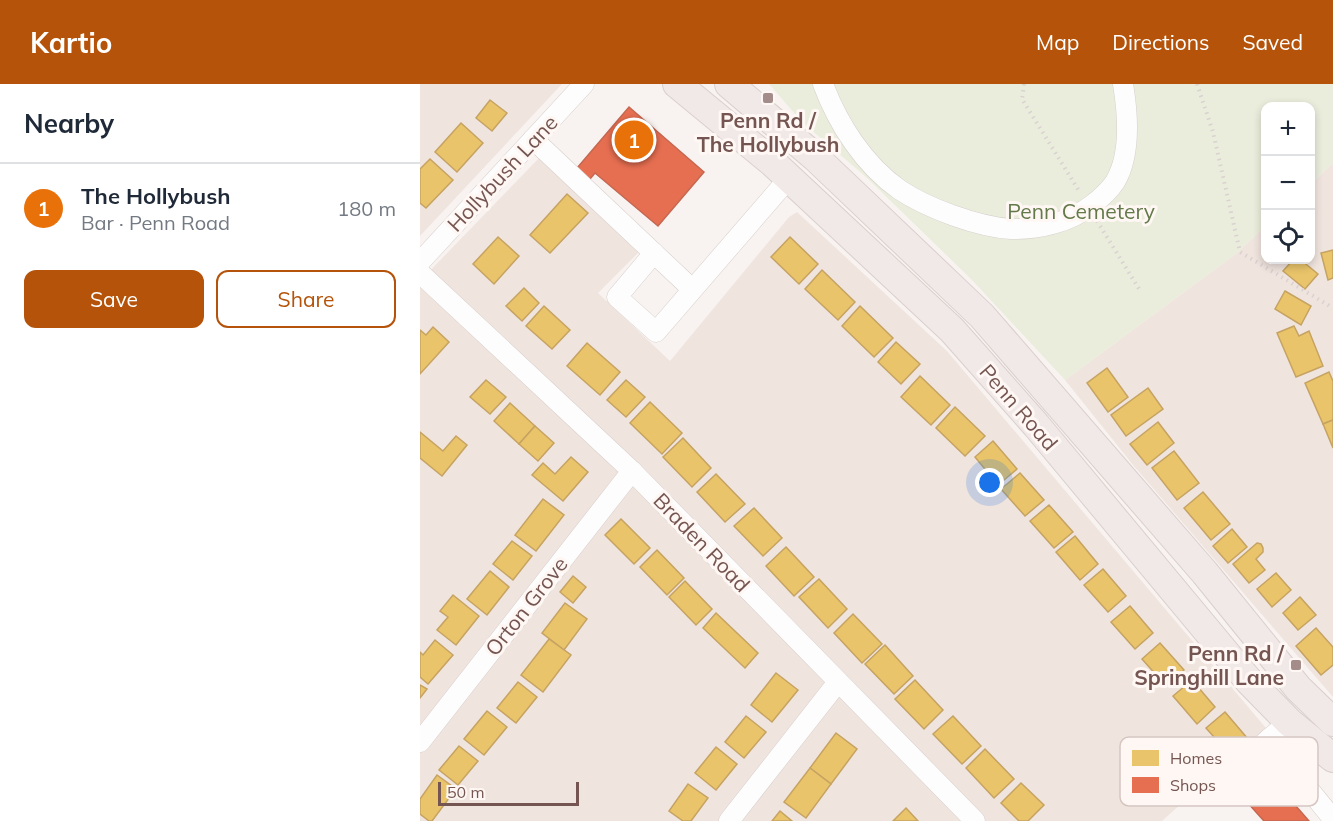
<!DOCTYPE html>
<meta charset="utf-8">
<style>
body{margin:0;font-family:Mulish,sans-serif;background:#f2f2f3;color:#1f2937}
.controls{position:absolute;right:18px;top:18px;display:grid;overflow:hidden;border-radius:12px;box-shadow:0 3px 9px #0003}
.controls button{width:54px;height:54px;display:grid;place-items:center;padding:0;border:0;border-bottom:2px solid #e0e1e3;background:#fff;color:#1f2937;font:30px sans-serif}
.scale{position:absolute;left:18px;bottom:15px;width:141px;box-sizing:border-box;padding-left:6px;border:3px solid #755551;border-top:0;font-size:16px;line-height:21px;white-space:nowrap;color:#755551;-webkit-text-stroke:4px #fef7f3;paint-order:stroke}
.you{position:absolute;left:570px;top:399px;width:21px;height:21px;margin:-15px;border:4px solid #fff;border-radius:50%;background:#1a73e8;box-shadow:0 0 0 9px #1a73e833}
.badge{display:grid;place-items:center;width:39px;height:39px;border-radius:50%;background:#b45309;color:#fff;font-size:20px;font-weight:700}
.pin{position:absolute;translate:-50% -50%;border:3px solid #fff;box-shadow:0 2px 6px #0006}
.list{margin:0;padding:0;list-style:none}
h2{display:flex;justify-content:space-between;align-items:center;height:78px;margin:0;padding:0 24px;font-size:26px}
h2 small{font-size:20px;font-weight:400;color:#747a83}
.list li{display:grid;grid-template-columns:39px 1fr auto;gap:18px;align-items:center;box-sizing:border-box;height:90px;padding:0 24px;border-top:2px solid #e0e1e3}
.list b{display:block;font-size:22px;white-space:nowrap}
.list p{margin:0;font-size:20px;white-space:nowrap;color:#747a83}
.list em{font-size:20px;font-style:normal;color:#747a83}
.actions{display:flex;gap:12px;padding:18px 24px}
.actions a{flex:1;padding:14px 0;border:2px solid #b45309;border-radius:12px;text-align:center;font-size:21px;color:#b45309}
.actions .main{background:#b45309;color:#fff}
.icon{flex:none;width:33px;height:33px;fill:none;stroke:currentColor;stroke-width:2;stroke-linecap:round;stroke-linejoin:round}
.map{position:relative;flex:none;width:913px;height:737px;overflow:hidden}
header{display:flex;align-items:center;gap:36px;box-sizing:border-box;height:84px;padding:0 30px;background:#b45309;color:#fff}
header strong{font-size:28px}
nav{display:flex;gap:33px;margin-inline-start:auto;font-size:21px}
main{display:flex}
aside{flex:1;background:#fff}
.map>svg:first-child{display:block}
.residential{fill:#f0e4de}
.green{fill:#eaeddc}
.homes{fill:#e9c46a;stroke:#c6a362;stroke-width:1.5}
.shops{fill:#e76f51;stroke:#c56751;stroke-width:1.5}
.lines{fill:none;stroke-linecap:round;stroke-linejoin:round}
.minor-casing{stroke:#d7cfcc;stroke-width:21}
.highway-casing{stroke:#d9cfcd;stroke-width:30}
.path{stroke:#dad1d1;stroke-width:4;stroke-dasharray:1.5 4.5;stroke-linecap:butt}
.minor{stroke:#fefdfd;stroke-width:20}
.highway{stroke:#f1e8e8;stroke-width:28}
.poi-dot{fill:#a38c89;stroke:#fef7f3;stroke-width:2}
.labels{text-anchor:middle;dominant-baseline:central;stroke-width:6;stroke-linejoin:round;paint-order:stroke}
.poi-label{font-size:21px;font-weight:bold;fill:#755551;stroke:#fef7f3}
.street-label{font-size:21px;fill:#755551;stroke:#fef7f3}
.park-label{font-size:21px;fill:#63794a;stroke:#fef7f3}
.key{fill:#fef7f3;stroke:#d5c6c2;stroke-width:1.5}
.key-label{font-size:16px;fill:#755551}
</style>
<header>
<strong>Kartio</strong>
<nav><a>Map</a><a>Directions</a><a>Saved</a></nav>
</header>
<main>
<aside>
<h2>Nearby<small></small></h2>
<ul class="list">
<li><span class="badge" style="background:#e8710a">1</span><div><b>The Hollybush</b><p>Bar · Penn Road</p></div><em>180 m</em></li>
</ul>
<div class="actions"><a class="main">Save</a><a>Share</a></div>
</aside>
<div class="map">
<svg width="913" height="737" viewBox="0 0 913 737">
<rect width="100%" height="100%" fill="#f8f3f0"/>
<!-- residential -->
<g class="residential">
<polygon points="0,0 142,0 0,152"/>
<polygon points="120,73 219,168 178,209 250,277 369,133 377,128 527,267 846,644 742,737 0,737 0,197"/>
<polygon points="913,79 913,613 713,381 645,296 817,169 845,142 846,176 890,176 891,100"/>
</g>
<!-- green -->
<polygon class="green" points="349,0 913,0 913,79 891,100 890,22 846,22 845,142 817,169 645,296 552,196 446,93 382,38"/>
<!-- homes -->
<g class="homes">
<polygon points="70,16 87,29 72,47 56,34"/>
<polygon points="41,39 63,59 37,88 15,68"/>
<polygon points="10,75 33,96 6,124 0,119 0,85"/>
<polygon points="147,110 168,129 130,169 110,151"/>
<polygon points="78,153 99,172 74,200 53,180"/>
<polygon points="370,153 398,180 379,200 351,173"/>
<polygon points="913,166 913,194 908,196 901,169"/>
<polygon points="873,176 881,176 898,190 885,205 863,187"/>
<polygon points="402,186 435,218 418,236 385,205"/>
<polygon points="104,204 119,219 102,237 86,222"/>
<polygon points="865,207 891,222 881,241 855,225"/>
<polygon points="124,222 150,246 132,265 106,242"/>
<polygon points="440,222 473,254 454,273 422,242"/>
<polygon points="874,242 879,252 889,247 903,282 876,293 857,249"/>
<polygon points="13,243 29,258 0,290 0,246 6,251"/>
<polygon points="476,258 500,280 481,300 458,278"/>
<polygon points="167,259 200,288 180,311 147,282"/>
<polygon points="687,284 708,313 688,328 667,299"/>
<polygon points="909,288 913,297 913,336 903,340 885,299"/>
<polygon points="500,292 530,321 511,341 481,313"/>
<polygon points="66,296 86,313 70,330 50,313"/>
<polygon points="206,296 225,313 206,333 187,316"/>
<polygon points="728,304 743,325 706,352 691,331"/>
<polygon points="230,318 262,349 242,370 210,339"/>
<polygon points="90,319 115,342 99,360 74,337"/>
<polygon points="535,323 565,352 545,372 516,344"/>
<polygon points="913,336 913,364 903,340"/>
<polygon points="738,338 754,359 727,381 710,360"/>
<polygon points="115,342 134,359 118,377 99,360"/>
<polygon points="0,348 23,367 36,352 47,361 22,392 0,374"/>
<polygon points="263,354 291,384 272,403 243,373"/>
<polygon points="573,357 597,385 578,401 555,373"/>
<polygon points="754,367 779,399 757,416 732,384"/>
<polygon points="151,373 168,388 143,417 112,391 123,379 135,390"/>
<polygon points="600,389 624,416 605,432 581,405"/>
<polygon points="296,390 325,420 305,438 277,408"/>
<polygon points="783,408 810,440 791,456 764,424"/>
<polygon points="123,415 144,431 116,467 95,451"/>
<polygon points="629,421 653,448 634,464 610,437"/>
<polygon points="334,424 362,454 343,472 314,442"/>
<polygon points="201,435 230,464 214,480 185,451"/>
<polygon points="812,445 827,463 808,479 793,462"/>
<polygon points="655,452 678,480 660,496 636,468"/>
<polygon points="92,457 112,472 93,496 73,480"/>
<polygon points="837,459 841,460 843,464 843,468 836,475 845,486 829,499 813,480"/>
<polygon points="366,463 394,493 374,512 346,482"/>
<polygon points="237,466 264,494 247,511 220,483"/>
<polygon points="683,485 706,512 688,528 664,501"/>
<polygon points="70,487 89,503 67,531 47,515"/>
<polygon points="856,489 871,506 852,523 837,505"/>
<polygon points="153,492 166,503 153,519 140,508"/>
<polygon points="399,495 427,525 408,544 379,513"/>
<polygon points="265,497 292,525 276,541 249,513"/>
<polygon points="33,511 59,532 36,561 17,546 28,533 20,527"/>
<polygon points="880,513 896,531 878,546 863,529"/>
<polygon points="145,519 167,535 144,566 122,549"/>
<polygon points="710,522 733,549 715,565 691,538"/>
<polygon points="296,529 338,569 325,584 283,544"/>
<polygon points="433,530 462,560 442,579 414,549"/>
<polygon points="896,544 913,563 913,581 901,591 876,562"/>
<polygon points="129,555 151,571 123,608 101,591"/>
<polygon points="15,556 33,571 8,600 0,593 0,568 3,571"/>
<polygon points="740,559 764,586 746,602 722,575"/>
<polygon points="465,561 493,592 474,610 445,580"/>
<polygon points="356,589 378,606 352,638 331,621"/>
<polygon points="495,596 523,626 504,645 475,615"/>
<polygon points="772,596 795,623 777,640 753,612"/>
<polygon points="98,598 117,613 96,639 77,624"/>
<polygon points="0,601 7,605 0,614"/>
<polygon points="67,627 87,643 64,671 44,655"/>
<polygon points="805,628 828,655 810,671 786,644"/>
<polygon points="326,632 346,648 324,674 305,658"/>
<polygon points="533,632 561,662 542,680 513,650"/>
<polygon points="416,649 437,665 411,700 390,684"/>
<polygon points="39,662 58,677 38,701 19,686"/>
<polygon points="296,663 317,680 296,706 275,689"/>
<polygon points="565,665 594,695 574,714 546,684"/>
<polygon points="390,684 411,700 386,734 364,718"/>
<polygon points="17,691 36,705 12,737 9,737 0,730 0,715"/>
<polygon points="601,699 624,721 608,737 599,737 581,719"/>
<polygon points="268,700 288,714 271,737 263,737 249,727"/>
<polygon points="486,724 498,737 473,737"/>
<polygon points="360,727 372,737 352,737"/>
</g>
<!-- shops -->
<g class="shops">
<polygon points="209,23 284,88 238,142 175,89 165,101 152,90"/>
<polygon points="836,676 889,737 844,737 810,699"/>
</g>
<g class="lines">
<!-- minor casing -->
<g class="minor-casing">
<g id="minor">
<path d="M 403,0 C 418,40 444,81 480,106 C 507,124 558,143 591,145 C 619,146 650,138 672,121 C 681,114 689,107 695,98 C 711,71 708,30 703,0"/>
<polyline points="113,55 272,205"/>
<polyline points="234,169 197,213 236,248 369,94"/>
<polyline points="0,178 164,0"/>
<polyline points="0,189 212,387 555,737"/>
<polyline points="869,638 850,654 874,687 913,735"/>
<polyline points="0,658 212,387"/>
<polyline points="808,691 850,654"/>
<polyline points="309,737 418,598"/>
</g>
</g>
<!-- highway casing -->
<g class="highway-casing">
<g id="highway">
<polyline points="257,0 353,79 532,246 616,341 829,597 869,638 913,674"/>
<polyline points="309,0 395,73 562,232 785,489 878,604 913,638"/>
</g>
</g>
<!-- path -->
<g class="path">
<polyline points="604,0 602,15 659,107"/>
<polyline points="777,0 793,48 820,168 913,224"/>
<polyline points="677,137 721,208"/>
</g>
<!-- minor -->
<use href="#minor" class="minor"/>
<!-- highway -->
<use href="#highway" class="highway"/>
</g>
<!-- markers -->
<g class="poi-dot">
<rect x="342" y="8" width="12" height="12" rx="3"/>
<rect x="870" y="575" width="12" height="12" rx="3"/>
</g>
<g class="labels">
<!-- poi labels -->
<g class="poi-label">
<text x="348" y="36">Penn Rd /<tspan x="348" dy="24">The Hollybush</tspan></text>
<text x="864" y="569" text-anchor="end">Penn Rd /<tspan x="864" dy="24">Springhill Lane</tspan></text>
</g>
<!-- street labels -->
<g class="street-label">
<text transform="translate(82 89) rotate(-47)">Hollybush Lane</text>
<text transform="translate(599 323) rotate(49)">Penn Road</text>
<text transform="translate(282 458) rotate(46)">Braden Road</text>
<text transform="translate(106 522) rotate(-52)">Orton Grove</text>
</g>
<!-- park labels -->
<g class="park-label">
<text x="661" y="127">Penn Cemetery</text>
</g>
</g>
<!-- legend -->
<rect x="700" y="653" width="198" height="69" rx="9" class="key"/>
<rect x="712" y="666" width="27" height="16" fill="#e9c46a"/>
<rect x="712" y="693" width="27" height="16" fill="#e76f51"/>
<g class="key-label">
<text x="750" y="680">Homes</text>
<text x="750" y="707">Shops</text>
</g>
</svg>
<div class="controls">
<button>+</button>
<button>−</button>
<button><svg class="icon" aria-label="locate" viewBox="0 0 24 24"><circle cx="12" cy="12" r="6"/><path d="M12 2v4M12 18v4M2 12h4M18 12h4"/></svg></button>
</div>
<div class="scale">50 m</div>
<div class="you"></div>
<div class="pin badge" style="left:214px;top:56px;background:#e8710a">1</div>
</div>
</main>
